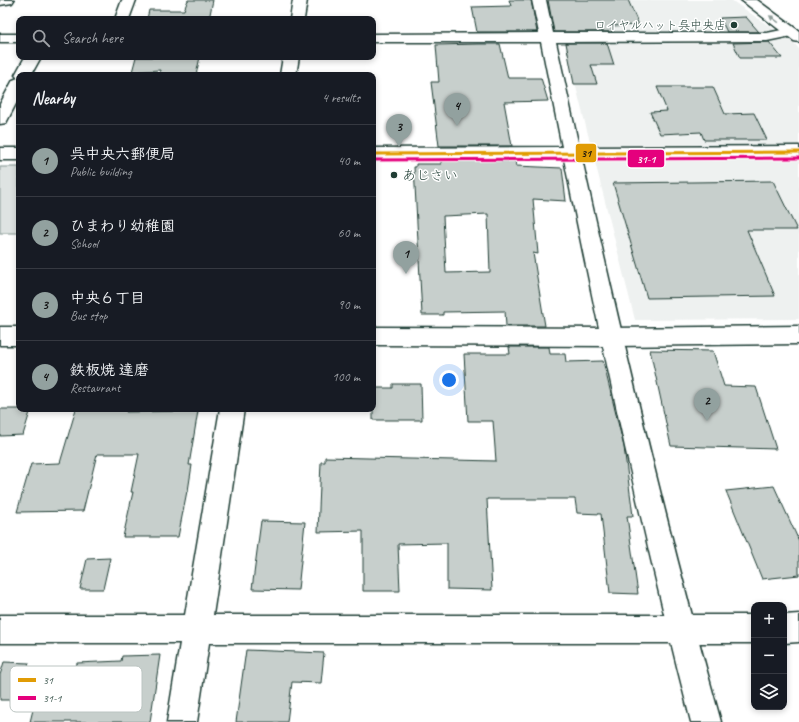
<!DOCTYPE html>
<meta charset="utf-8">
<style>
body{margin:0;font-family:Caveat,"Klee One",sans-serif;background:#20242c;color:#f1f3f6}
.controls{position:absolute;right:12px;bottom:12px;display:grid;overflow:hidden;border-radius:8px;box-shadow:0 2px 6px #0003}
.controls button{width:36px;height:36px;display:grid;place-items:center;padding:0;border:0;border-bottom:1px solid #363941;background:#171b24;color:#f1f3f6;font:20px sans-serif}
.you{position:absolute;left:449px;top:380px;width:14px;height:14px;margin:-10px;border:3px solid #fff;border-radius:50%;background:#1a73e8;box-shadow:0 0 0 6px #1a73e833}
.badge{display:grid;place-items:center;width:26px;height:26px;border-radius:50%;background:#92a19f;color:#111;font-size:13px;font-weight:700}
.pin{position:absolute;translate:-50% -33px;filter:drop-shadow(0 1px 2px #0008)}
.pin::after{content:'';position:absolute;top:21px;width:14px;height:12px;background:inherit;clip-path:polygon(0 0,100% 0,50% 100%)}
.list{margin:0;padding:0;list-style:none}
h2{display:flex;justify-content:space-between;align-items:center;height:52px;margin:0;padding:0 16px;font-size:17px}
h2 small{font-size:13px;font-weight:400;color:#9ea1a6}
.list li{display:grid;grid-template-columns:26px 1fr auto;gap:12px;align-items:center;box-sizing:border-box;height:72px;padding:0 16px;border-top:1px solid #363941}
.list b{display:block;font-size:15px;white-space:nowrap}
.list p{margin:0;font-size:13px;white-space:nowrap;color:#9ea1a6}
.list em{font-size:13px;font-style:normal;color:#9ea1a6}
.icon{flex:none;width:22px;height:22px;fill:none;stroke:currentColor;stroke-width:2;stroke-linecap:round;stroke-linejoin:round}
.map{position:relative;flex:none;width:799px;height:722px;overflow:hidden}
.search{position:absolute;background:#171b24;box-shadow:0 2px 6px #0003;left:16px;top:16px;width:360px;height:44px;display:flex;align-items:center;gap:10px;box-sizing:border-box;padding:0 14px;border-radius:8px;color:#9ea1a6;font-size:15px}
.panel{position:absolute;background:#171b24;box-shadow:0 2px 6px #0003;left:16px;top:72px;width:360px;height:340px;border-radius:8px}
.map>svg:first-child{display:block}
.built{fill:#eef1f0}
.green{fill:#dee3e2;stroke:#7e908b}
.building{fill:#c7cfcc;stroke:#1f3d34;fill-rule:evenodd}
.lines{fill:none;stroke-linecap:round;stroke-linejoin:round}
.minor-casing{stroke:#1f3d34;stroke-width:3}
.tertiary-casing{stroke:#1f3d34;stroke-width:3}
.minor{fill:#fff;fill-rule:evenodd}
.tertiary{fill:#fff;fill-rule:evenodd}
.bus-1-casing{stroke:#fff;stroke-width:5}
.bus-2-casing{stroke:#fff;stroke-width:5}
.bus-1{stroke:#e19c05;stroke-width:3}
.bus-2{stroke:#e5007d;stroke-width:3}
.oneway{fill:#8f9e9a}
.poi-dot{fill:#1f3d34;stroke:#fff;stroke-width:1.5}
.labels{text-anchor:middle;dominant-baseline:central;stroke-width:3;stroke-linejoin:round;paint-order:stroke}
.far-poi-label{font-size:12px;fill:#1f3d34;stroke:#fff;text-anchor:end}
.poi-label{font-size:14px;fill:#1f3d34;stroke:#fff;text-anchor:start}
.key{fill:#fff;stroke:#bcc5c2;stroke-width:1}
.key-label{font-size:11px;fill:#1f3d34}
.line-badge{stroke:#fff;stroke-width:1.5}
.badge-label{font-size:11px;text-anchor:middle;font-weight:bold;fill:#fff}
.pale-badge-label{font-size:11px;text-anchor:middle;font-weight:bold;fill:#111}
</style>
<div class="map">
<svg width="799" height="722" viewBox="0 0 799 722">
<rect width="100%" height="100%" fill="#fff"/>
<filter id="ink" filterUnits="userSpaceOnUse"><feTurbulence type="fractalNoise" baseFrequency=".025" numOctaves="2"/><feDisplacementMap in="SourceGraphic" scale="8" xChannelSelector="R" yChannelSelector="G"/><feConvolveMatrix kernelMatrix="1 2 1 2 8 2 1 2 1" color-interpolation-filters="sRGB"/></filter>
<g filter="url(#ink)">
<!-- built -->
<polygon class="built" points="554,0 731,0 794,43 799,49 799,319 635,320"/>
<!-- green -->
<rect class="green" x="0" y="167" width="19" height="66"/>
<!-- building -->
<g class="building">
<polygon points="188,0 213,0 209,19 147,19 149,10 184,10"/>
<polygon points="509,0 531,0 537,32 477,32 472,7 511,6"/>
<polygon points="548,0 628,0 639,25 611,26 613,32 554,32"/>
<polygon points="746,17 759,32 727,32 720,18"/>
<polygon points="769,42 782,58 740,58 733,43"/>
<polygon points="566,43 607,43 614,65 591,65 597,84 574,84"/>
<polygon points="479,44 500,44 508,78 541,78 548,101 504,102 512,146 439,146 431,82 439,82 436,45"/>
<polygon points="136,57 200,57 196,75 159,75 160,70 132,72"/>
<polygon points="657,87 713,87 725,114 754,113 767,140 704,140 701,132 660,134 650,112 667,111"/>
<path d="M 441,161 L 515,161 L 516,166 L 562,168 L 566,201 L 533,199 L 538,254 L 533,253 L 545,326 L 506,326 L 505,311 L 443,312 L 443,315 L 422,315 L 414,167 L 416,167 L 416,164 L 441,164 ZM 488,214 L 490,272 L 446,273 L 443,216 Z"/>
<polygon points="773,181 797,230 747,230 775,296 647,298 613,183"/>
<polygon points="509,347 549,347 550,354 565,354 566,362 603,361 624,447 633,516 627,516 638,594 610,593 601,514 577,513 575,499 487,499 492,590 447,589 447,543 398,544 400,591 363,591 363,531 318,532 321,462 325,462 325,457 496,461 493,421 468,421 464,354 510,354"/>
<polygon points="650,350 713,351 724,386 756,387 776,449 671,446"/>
<polygon points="393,384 421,384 422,420 373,420 373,388 393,388"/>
<polygon points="0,409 31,409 23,435 0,436"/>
<polygon points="76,409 127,409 126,412 198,411 189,465 192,465 188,491 187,491 178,537 123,537 133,492 131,492 139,454 97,454 83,511 17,512 31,464 60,463"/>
<polygon points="774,486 799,541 799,575 762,579 726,491"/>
<polygon points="261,521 305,522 298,590 252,589"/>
<polygon points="110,558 103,589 80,589 87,559"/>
<polygon points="246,650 324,653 321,683 292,682 287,722 236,722"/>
<polygon points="160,655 150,722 30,722 39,685 73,685 77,663 121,661 122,656"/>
<polygon points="4,662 29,663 18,700 0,700 0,675"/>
</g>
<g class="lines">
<!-- minor casing -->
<g class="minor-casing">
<g id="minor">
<polygon points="0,0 14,0 12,3 0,5"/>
<polygon points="122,0 136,0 129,19 115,19"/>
<path d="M 532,0 L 546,0 L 553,33 L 767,33 L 791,28 L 796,29 L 798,32 L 796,35 L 767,41 L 556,42 L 579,147 L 799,146 L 799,158 L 582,159 C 624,348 669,536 721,722 L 691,722 C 643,535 602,348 564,159 L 373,160 L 373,148 L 562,147 L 541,42 L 373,42 L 373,34 L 539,33 Z"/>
<rect x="0" y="34" width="19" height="8"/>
<polygon points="25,57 41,57 31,75 19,75 19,98 6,123 0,124 0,104 13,80 18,78 15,75"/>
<rect x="0" y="148" width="19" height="12"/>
</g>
</g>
<!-- tertiary casing -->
<g class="tertiary-casing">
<g id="tertiary">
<polygon points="293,0 307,0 304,19 290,19"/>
<polygon points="741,0 757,0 799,31 799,42 794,41"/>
<polygon points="283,57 299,57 296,75 280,75"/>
<polygon points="799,326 799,344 612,346 373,345 373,327 612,328"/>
<rect x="0" y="327" width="19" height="18"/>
<polygon points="220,409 244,409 213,615 754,615 754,643 209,643 197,722 167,722 180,643 0,643 0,615 185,615"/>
<polygon points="799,614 799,642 784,643 784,615"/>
</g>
</g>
<!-- minor -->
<use href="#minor" class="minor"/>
<!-- tertiary -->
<use href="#tertiary" class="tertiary"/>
<!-- bus-1 casing -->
<g class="bus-1-casing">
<polyline id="bus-1" points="373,154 799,152"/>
</g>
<!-- bus-2 casing -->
<g class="bus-2-casing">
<polyline id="bus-2" points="373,160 799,158"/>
</g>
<!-- bus-1 -->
<use href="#bus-1" class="bus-1"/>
<!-- bus-2 -->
<use href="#bus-2" class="bus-2"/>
</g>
<!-- one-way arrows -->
<defs><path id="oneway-solid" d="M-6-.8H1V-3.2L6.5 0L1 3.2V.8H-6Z"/></defs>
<use class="oneway" href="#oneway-solid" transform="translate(774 19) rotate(-144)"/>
</g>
<!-- markers -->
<g class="poi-dot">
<circle cx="734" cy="25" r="4"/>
<circle cx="394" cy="175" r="4"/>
</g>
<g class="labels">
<!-- far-poi labels -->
<g class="far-poi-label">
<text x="726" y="25">ロイヤルハット呉中央店</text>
</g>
<!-- poi labels -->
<g class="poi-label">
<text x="402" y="175">あじさい</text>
</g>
</g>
<!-- legend -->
<rect x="10" y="666" width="132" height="46" rx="6" class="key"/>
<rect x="18" y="678" width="18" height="4" fill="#e19c05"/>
<rect x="18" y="696" width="18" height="4" fill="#e5007d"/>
<g class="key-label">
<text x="43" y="684">31</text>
<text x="43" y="702">31-1</text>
</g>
<g class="line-badge">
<rect x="575" y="143" width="22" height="20" rx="4" fill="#e19c05"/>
<rect x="627" y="149" width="38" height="19" rx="4" fill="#e5007d"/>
</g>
<g class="badge-label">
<text x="646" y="163">31-1</text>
</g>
<g class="pale-badge-label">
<text x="586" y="157">31</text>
</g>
</svg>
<div class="controls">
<button>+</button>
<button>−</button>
<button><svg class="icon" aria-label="layers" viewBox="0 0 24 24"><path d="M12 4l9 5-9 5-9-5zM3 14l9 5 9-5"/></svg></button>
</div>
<div class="you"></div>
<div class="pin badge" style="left:406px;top:274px">1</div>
<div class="pin badge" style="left:707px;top:421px">2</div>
<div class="pin badge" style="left:399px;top:147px">3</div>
<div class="pin badge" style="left:457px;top:126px">4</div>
<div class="search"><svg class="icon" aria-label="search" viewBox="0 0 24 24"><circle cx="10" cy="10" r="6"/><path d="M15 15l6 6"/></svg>Search here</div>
<section class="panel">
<h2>Nearby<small>4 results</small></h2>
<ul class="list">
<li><span class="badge">1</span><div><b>呉中央六郵便局</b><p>Public building</p></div><em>40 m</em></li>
<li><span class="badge">2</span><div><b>ひまわり幼稚園</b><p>School</p></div><em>60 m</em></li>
<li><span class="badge">3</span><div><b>中央６丁目</b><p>Bus stop</p></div><em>90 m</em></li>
<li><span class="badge">4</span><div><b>鉄板焼 達磨</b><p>Restaurant</p></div><em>100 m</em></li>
</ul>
</section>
</div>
